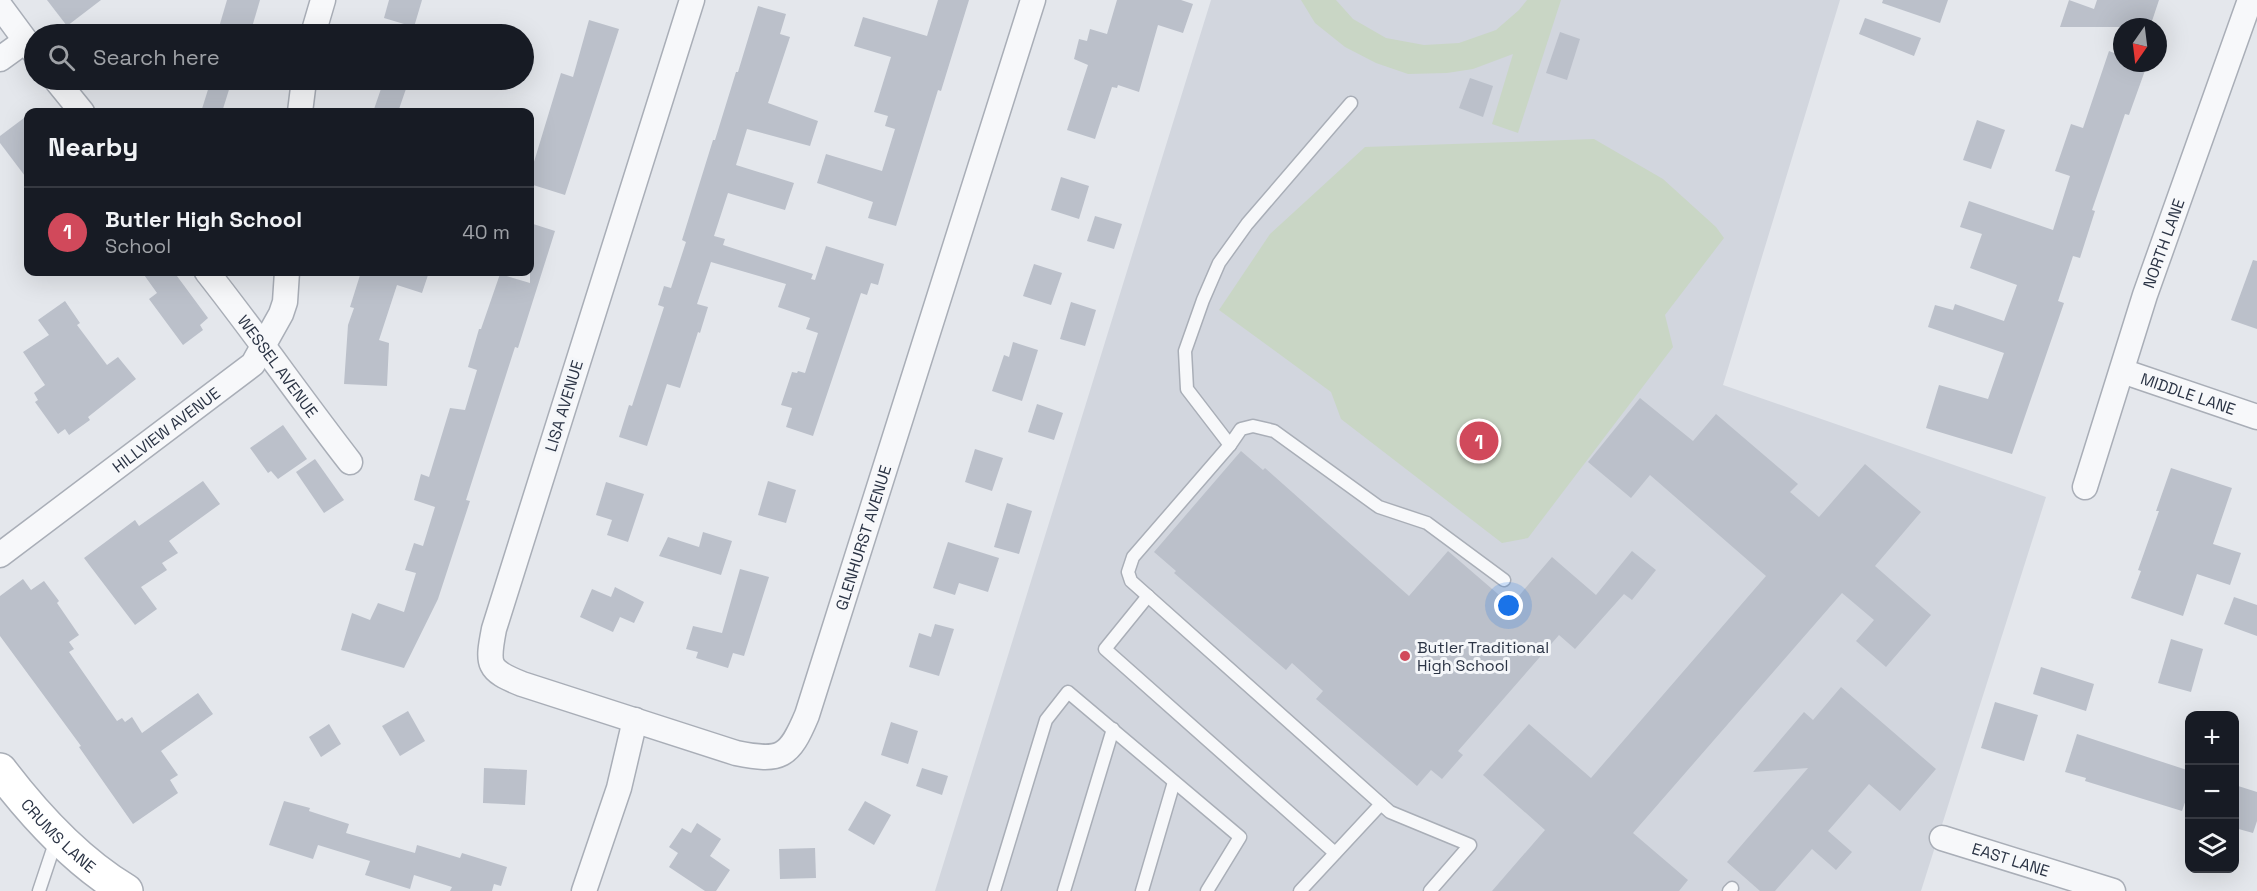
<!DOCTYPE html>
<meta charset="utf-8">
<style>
body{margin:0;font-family:"Space Grotesk",sans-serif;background:#20242c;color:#f1f3f6}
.controls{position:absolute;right:18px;bottom:18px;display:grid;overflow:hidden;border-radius:12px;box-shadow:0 6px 24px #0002}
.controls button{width:54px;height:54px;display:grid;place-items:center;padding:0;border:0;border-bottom:2px solid #363941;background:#171b24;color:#f1f3f6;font:30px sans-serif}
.compass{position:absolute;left:2113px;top:18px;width:54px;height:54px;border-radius:50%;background:#171b24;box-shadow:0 6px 24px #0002;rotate:194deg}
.you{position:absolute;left:1509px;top:606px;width:21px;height:21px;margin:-15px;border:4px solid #fff;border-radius:50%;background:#1a73e8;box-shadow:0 0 0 9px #1a73e833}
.badge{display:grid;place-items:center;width:39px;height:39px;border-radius:50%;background:#d1495b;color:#fff;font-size:20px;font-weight:700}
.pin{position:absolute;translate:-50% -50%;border:3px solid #fff;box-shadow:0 2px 6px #0006}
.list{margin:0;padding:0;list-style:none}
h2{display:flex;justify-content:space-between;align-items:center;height:78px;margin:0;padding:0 24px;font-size:26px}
h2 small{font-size:20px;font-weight:400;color:#9ea1a6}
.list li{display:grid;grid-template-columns:39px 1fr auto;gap:18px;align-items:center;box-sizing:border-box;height:90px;padding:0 24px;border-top:2px solid #363941}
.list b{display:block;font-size:22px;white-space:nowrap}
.list p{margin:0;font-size:20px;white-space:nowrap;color:#9ea1a6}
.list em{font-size:20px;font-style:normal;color:#9ea1a6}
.icon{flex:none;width:33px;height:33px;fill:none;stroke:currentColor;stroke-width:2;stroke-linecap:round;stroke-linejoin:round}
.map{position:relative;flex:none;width:2257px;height:891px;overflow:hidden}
.search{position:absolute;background:#171b24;box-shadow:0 6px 24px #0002;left:24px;top:24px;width:510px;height:66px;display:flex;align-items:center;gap:15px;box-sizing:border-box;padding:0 21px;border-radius:33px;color:#9ea1a6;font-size:22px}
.panel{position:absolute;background:#171b24;box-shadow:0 6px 24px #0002;left:24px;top:108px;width:510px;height:168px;border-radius:12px}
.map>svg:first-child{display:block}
.built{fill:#d2d6de}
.green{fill:#c9d6c5}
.building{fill:#bbc0ca}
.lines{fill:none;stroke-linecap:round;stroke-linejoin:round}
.service-casing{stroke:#a9aeb7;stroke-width:15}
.minor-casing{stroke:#a9aeb7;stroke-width:27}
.secondary-casing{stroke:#a9aeb7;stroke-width:36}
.service{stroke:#f7f8fa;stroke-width:12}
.minor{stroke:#f7f8fa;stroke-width:24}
.secondary{stroke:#fff;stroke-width:33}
.poi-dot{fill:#d1495b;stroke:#f4f6f9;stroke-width:2}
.labels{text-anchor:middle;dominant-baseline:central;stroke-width:6;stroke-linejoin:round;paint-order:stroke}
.street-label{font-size:16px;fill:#2b3445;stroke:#f4f6f9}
.poi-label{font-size:16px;fill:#2b3445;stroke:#f4f6f9;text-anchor:start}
</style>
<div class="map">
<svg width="2257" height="891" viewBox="0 0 2257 891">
<rect width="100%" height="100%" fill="#e4e7ec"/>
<!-- built -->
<polygon class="built" points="1211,0 1840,0 1723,385 2046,497 1921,891 935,891"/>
<!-- green -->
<g class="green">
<polygon points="1301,0 1336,0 1353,19 1386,38 1424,45 1459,43 1496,30 1519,10 1527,0 1561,0 1518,133 1492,124 1513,54 1473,69 1447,73 1408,74 1376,63 1345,47 1315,23"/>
<polygon points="1594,139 1663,179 1716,227 1724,238 1665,315 1673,347 1528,538 1502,543 1341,419 1331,392 1219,310 1270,234 1365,147"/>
</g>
<!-- building -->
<g class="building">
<polygon points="47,0 101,0 67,26"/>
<polygon points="227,0 260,0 250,34 217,34"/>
<polygon points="389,0 422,0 414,27 384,18"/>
<polygon points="938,0 969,0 941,91 938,90 896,226 868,218 873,202 817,183 826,154 882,171 895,129 885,126 888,116 874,112 891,57 854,46 863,17 927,36"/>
<polygon points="1117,0 1181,0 1193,4 1183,33 1158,25 1139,92 1118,85 1117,88 1112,87 1095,139 1067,130 1088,65 1074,59 1079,39 1087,41 1090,29 1107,34"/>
<polygon points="1883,0 1948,0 1940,23 1882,3"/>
<polygon points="2069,0 2094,9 2097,0 2159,0 2150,27 2060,27"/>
<polygon points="758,6 786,14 780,34 790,37 768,103 818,121 810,146 747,129 736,165 794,183 785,210 728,193 714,236 725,239 723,245 813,274 811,279 815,280 826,246 884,264 878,285 871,283 867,295 861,293 813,436 786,427 792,408 781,405 792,372 797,373 798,371 805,373 818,333 806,329 810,318 778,307 786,284 711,262 697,304 708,307 700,333 698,332 680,388 667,384 647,446 619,437 629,405 632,406 664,307 658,305 664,286 671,288 686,242 682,240 713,140 715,140 736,72 738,72"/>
<polygon points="1865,18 1921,38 1914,56 1859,34"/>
<polygon points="589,20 619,29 565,195 530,184 530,175 561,73 573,77"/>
<polygon points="1560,32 1580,39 1567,80 1546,73"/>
<polygon points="2109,51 2122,56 2122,63 2147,65 2129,115 2125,114 2092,210 2095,211 2080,258 2073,256 2058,301 2064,303 2012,454 1926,428 1939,385 1988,399 2004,353 1928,327 1935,305 1953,310 1955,304 2004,321 2017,285 1970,268 1982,234 1960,227 1969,201 2053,230 2070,176 2055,171 2071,124 2083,128"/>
<polygon points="1470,78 1493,86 1483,117 1459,108"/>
<polygon points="211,80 232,80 222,112 201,112"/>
<polygon points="384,80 409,80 398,112 373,112"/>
<polygon points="28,115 28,180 0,143 0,136"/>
<polygon points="1977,120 2005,130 1991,169 1963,160"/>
<polygon points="1061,177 1089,186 1079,219 1051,210"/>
<polygon points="1095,216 1122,224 1114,249 1087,241"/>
<polygon points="530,223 555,231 518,348 515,347 466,500 470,501 438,599 404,668 341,650 352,613 370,620 378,603 404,612 416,573 405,570 414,543 423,546 435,507 414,500 421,474 429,477 450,408 465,410 477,370 468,367 479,329 481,329 500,274 530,283"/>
<polygon points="2253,260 2257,261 2257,329 2231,320"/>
<polygon points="1034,264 1062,273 1051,305 1023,296"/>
<polygon points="142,272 174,272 208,318 200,325 203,330 183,345 149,299 157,293"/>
<polygon points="361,272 369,274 369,272 429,272 422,293 397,285 379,340 389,343 387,386 344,384 348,325 354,308 350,307"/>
<polygon points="65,301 80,323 77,325 107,365 118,357 136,379 88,417 90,420 69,435 65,429 58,434 35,402 38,400 34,393 45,385 23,352 49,335 38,320"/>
<polygon points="1071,302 1096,310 1085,346 1060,339"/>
<polygon points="1013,342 1038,350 1022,401 992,391 1004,355 1009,357"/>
<polygon points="1640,398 1693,441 1716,414 1798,484 1790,492 1819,517 1865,464 1921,512 1875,566 1931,615 1886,667 1856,641 1874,620 1842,593 1633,833 1688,880 1679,891 1492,891 1545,830 1483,775 1529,724 1591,778 1766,576 1650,475 1631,498 1588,462"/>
<polygon points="1037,404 1063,413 1054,440 1028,432"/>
<polygon points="283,425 307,459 278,479 271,471 268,473 250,448"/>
<polygon points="975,449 1003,458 992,491 965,482"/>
<polygon points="1241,451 1263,470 1265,468 1409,596 1448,551 1520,613 1517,598 1552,557 1596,595 1632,551 1656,570 1632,600 1624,594 1575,649 1559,635 1458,751 1463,755 1442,779 1431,770 1417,786 1316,699 1323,691 1292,663 1286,670 1174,573 1176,571 1154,552"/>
<polygon points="315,459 344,500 324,513 296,472"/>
<polygon points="2171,468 2232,488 2213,544 2241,553 2230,585 2197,574 2183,616 2131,598 2141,571 2138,570 2159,511 2156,511"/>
<polygon points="203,481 220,504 169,541 178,553 162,563 167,570 141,587 157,609 135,625 84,558 135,520 139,526"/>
<polygon points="768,481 796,490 786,523 758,515"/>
<polygon points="606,482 644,494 628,542 607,535 612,520 596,515"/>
<polygon points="1007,503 1032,511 1019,554 994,547"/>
<polygon points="703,532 732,541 721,575 659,556 668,537 699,547"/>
<polygon points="948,542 999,558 988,592 959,583 955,595 933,588"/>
<polygon points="740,569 769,577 744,656 733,653 728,668 696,658 698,652 686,649 693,626 722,633"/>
<polygon points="23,579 31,590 44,581 59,601 57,603 79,635 69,642 74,649 69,652 117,721 122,718 125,722 132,717 142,733 198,693 213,714 161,751 178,775 170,780 178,793 133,824 79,747 81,746 0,636 0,596"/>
<polygon points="615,587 644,602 634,623 620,617 613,632 580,617 592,589 611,597"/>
<polygon points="2234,597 2257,605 2257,636 2224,624"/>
<polygon points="935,624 954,629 939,676 909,667 919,633 931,637"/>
<polygon points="2171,639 2203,649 2191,692 2158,683"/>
<polygon points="2041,667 2094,684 2086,711 2033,694"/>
<polygon points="1841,687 1936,769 1900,811 1869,784 1828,831 1852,852 1836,870 1812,849 1775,891 1760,891 1727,862 1808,768 1753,772 1804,712 1813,720"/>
<polygon points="1995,702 2038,715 2024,761 1981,748"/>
<polygon points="408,711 425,741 400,756 382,726"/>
<polygon points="891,722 918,731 908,764 881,755"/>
<polygon points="329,724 341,744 321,757 309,737"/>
<polygon points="2077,734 2190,771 2190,788 2182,811 2085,781 2086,778 2065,772"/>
<polygon points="484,768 527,770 525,805 483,803"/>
<polygon points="922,768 948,776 942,795 916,786"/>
<polygon points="2235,785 2257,792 2257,821 2253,833 2235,828"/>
<polygon points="284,801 310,808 309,811 349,824 346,833 415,853 417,845 460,858 462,853 507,867 501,886 494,884 492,891 450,891 452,887 414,875 410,889 365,875 370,861 318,845 313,859 269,845"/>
<polygon points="865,801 891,815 874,845 848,830"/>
<polygon points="697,823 721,839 710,856 730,870 716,891 705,891 669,867 678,853 669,847 682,828 691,833"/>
<polygon points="815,848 816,878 780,879 779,849"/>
</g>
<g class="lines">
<!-- service casing -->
<g class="service-casing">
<g id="service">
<polyline points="1351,103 1247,224 1219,263 1203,300 1185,351 1187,389 1230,445 1241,429 1253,426 1274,431 1379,507 1427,523 1504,580"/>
<polyline points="1230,445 1133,557 1128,572 1131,581 1390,812 1470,845 1430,891"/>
<polyline points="1148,596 1105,649 1335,853"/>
<polyline points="39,891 56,840"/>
<polyline points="994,891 1046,720 1068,692 1240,837 1207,891"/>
<polyline points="1064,891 1113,729"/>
<polyline points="1142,891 1174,782"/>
<polyline points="1300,891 1381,804"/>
<polyline points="1729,891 1732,888"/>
</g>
</g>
<!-- minor casing -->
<g class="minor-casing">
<g id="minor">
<path id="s1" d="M 692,0 L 494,629 C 487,665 487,670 522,684 L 736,753 C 781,762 789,758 807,715 L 1033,0"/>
<polyline points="0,6 34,52"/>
<polyline points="313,34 323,0"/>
<polyline points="0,59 25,41"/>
<polyline points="56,80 82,112"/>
<polyline points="300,112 304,80"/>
<path id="s2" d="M 207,272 C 256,334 301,399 350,462"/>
<path id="s3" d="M 2122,371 L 2257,417"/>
<path id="s4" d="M 2085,487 L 2145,295 L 2250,0"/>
<path id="s5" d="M 0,555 L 253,364 L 281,314 L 285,302 L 287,272"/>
<path id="s6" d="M 1942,838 L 2113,891"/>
<polyline points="584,891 619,788 635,720"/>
</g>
</g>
<!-- secondary casing -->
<g class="secondary-casing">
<g id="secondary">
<path id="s7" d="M 0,770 C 35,816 76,861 126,891"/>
</g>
</g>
<!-- service -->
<use href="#service" class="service"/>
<!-- minor -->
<use href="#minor" class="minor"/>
<!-- secondary -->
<use href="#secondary" class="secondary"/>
</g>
<!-- markers -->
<circle class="poi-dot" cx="1405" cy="656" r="6"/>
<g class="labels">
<!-- street labels -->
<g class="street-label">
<text stroke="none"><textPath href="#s4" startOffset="256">NORTH LANE</textPath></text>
<text stroke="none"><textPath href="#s2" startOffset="118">WESSEL AVENUE</textPath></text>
<text stroke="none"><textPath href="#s3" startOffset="70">MIDDLE LANE</textPath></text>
<text transform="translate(564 406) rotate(-73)">LISA AVENUE</text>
<text stroke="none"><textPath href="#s5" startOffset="208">HILLVIEW AVENUE</textPath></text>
<text stroke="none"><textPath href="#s1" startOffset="1236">GLENHURST AVENUE</textPath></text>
<text stroke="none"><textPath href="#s7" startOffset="88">CRUMS LANE</textPath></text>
<text stroke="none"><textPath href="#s6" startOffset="72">EAST LANE</textPath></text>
</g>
<!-- poi labels -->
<g class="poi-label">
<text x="1417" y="647">Butler Traditional<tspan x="1417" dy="18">High School</tspan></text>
</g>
</g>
</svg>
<div class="controls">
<button>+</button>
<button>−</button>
<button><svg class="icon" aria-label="layers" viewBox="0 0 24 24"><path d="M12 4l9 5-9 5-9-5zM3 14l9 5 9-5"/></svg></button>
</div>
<svg class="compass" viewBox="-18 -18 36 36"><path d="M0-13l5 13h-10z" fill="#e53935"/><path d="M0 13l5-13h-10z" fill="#9ea1a6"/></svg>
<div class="you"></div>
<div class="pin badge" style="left:1479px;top:441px">1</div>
<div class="search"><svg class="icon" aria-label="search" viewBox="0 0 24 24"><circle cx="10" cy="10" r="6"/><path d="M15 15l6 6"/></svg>Search here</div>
<section class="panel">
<h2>Nearby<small></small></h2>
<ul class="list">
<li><span class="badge">1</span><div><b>Butler High School</b><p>School</p></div><em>40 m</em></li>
</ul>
</section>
</div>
